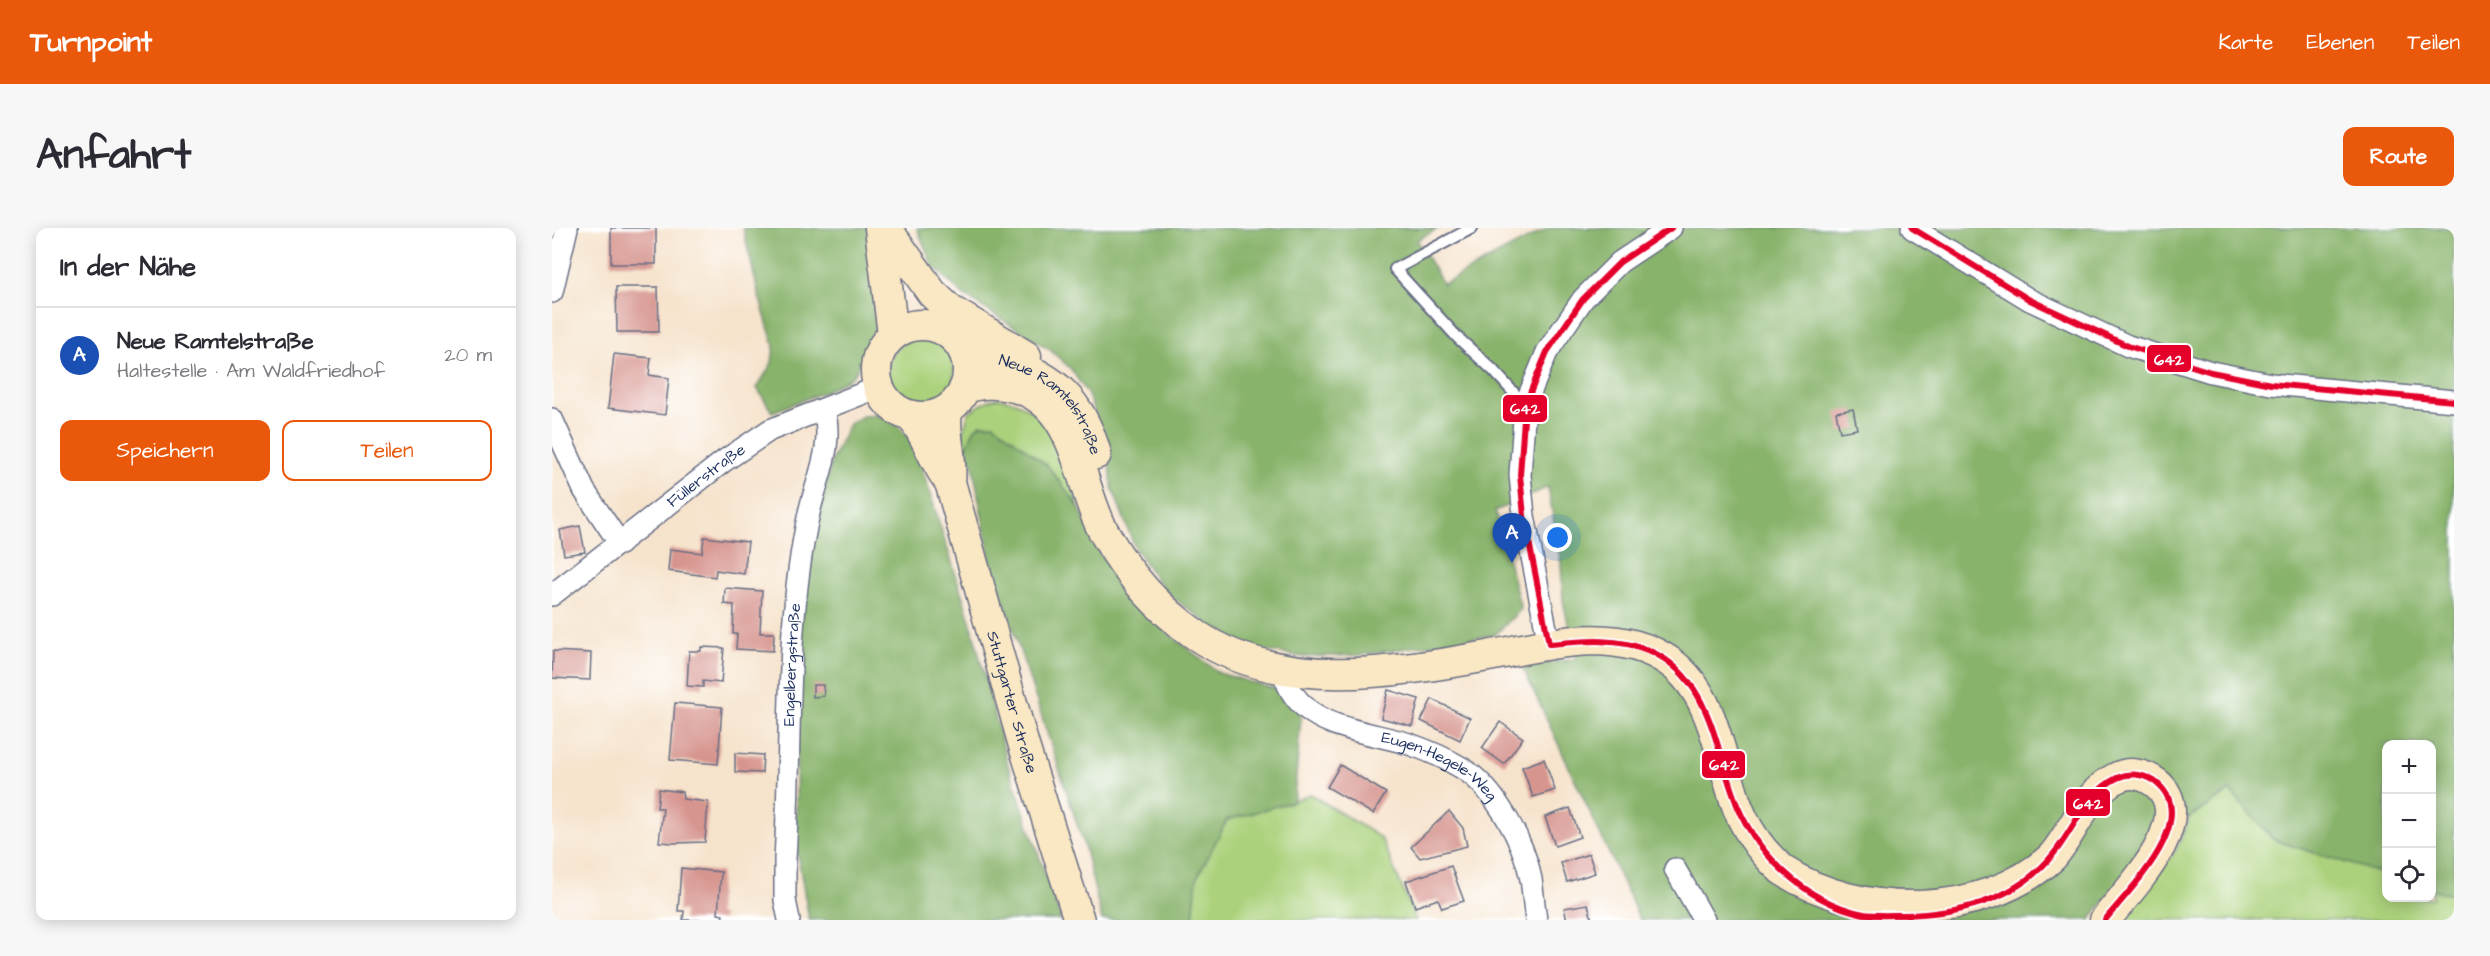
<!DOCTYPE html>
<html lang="de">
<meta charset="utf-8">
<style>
body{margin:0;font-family:"Architects Daughter",sans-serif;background:#f7f7f7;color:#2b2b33}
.controls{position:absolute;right:18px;bottom:18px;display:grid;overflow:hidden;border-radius:12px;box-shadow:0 3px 15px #0003}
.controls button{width:54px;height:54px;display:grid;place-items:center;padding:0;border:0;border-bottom:2px solid #e1e1e2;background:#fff;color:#2b2b33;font:30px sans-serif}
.you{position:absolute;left:1006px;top:310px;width:21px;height:21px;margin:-15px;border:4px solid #fff;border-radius:50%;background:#1a73e8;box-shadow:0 0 0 9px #1a73e833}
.badge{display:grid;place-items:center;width:39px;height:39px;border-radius:50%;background:#ea580c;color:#fff;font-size:20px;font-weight:700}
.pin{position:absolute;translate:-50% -50px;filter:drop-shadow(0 2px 3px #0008)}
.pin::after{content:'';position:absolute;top:32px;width:21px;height:18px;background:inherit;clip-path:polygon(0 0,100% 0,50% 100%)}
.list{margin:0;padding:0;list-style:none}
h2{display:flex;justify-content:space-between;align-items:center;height:78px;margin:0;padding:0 24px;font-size:26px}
h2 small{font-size:20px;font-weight:400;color:#7c7c81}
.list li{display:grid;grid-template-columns:39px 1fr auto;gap:18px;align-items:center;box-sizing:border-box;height:96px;padding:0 24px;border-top:2px solid #e1e1e2}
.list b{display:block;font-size:22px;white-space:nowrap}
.list p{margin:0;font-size:20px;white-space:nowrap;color:#7c7c81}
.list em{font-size:20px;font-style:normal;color:#7c7c81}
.actions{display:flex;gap:12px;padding:18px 24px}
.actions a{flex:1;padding:14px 0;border:2px solid #ea580c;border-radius:12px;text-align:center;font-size:21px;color:#ea580c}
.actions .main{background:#ea580c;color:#fff}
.icon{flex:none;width:33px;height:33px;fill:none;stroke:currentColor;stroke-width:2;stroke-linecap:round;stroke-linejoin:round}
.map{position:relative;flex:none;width:1902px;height:692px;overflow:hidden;border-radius:12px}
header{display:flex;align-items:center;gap:36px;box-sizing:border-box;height:84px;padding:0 30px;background:#ea580c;color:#fff}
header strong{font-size:28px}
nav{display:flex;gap:33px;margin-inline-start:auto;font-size:21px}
.intro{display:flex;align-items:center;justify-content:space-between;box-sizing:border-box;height:144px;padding:0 36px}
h1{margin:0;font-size:42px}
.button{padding:15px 27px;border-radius:12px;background:#ea580c;color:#fff;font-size:21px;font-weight:700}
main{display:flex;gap:36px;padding:0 36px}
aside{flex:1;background:#fff;border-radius:12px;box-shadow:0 3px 15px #0003}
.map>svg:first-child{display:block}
.green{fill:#abd17b;stroke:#63806c;stroke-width:1.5}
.forest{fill:#88b36b;stroke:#527164;stroke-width:1.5}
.building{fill:#d7958f}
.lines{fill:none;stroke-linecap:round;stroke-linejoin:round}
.lane-casing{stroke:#686e84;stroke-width:14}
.street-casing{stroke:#686e84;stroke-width:24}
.secondary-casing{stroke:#686e84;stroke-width:33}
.lane{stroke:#fff;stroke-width:10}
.street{stroke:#fff;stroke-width:21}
.secondary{stroke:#fae7c3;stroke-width:30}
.bus-1-casing{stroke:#fff;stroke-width:10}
.bus-1{stroke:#e4002b;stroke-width:6}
.labels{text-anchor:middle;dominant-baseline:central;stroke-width:6;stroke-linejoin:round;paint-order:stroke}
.street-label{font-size:16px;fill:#1b2f5e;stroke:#fff}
.line-badge{stroke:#fff;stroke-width:2}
.badge-label{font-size:16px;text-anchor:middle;font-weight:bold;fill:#fff}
</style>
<header>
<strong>Turnpoint</strong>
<nav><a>Karte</a><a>Ebenen</a><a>Teilen</a></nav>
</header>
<div class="intro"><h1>Anfahrt</h1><a class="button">Route</a></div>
<main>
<aside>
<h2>In der Nähe<small></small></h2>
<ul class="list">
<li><span class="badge" style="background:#1a4fb4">A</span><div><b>Neue Ramtelstraße</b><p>Haltestelle · Am Waldfriedhof</p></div><em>20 m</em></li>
</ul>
<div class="actions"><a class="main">Speichern</a><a>Teilen</a></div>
</aside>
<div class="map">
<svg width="1902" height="692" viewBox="0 0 1902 692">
<rect width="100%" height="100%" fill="#fff"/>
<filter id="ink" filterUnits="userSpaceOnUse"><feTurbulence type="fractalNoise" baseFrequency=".0167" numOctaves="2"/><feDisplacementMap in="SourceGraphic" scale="12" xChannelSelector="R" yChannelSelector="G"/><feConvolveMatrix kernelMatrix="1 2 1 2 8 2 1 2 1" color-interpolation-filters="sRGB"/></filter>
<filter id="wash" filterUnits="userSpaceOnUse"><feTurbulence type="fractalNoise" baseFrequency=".008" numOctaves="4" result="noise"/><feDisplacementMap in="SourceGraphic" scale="24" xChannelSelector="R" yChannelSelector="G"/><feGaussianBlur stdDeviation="1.35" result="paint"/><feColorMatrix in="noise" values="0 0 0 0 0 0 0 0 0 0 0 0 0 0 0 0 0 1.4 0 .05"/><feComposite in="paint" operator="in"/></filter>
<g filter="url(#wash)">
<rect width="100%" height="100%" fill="#f6e3cc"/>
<!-- green -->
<g class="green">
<circle cx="369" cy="144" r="33"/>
<path d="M 447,170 C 501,177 512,235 527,279 L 442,196 L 428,196 L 422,202 L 414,220 L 411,203 L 417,184 L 437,172 Z"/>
<polygon points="1678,563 1722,612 1834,647 1834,670 1880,670 1880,661 1902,668 1902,692 1568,692 1624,622 1638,589"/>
<polygon points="758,566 829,610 864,692 641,692 644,650 675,592 742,573"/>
</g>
<!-- forest -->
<g class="forest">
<polygon points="191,0 316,0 326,108 300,149 272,164 220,184 205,160 220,135 222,118 207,68"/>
<path d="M 365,0 L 887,0 L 865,12 L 891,56 L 996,0 L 1902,0 L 1902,668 L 1880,661 L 1880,516 L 1834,516 L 1834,647 L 1722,612 L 1678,563 L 1638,589 L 1600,593 C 1595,623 1556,666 1538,692 L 1088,692 L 970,438 L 1024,431 L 1011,373 L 1009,335 L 996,259 L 943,283 L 969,381 L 943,407 L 808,427 L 751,429 L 703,421 L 658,397 L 620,369 L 604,351 L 583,320 L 560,259 L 556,218 L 535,165 L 519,141 L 497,121 L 411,67 L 380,37 Z"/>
<polygon points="325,187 347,199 363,218 418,392 456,537 509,692 257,692 244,618 245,417 258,324 280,232 297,196 311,188"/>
<polygon points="428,196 442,196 496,238 527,279 550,327 575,366 602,394 667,445 716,459 751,466 742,573 675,592 645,650 641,692 550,692 532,617 438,331 420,234 414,220 422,202"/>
</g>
<g id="blocks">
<!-- building -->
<g class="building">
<rect x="59" y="0" width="45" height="36"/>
<polygon points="64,59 106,59 107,104 65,104"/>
<polygon points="62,126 99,130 97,147 117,150 113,187 56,180"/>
<polygon points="1301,181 1305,201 1288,204 1284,184"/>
<polygon points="28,298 33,324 12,327 8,302"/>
<polygon points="152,309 196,314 192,346 164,342 163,349 116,343 118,321 150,325"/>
<polygon points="173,360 210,363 208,405 222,405 221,423 184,421 185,406 181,406 182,377 172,376"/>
<polygon points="149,419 172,420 169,455 151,453 151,459 135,458 137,423 149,423"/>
<polygon points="1,423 39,425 38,452 0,450"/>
<polygon points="261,457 271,457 272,468 261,469"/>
<polygon points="836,462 867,471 860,498 829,490"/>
<polygon points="880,471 918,490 908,512 869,493"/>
<polygon points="123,475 170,479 166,536 118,532"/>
<polygon points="948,494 971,510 952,536 930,520"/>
<polygon points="183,525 211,527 210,545 183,544"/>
<polygon points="992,531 1003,562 981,569 970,539"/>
<polygon points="788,537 834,565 821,586 775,559"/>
<polygon points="107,561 130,564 131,571 156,574 153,614 122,615 107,614 111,580 105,580"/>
<polygon points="1018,580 1028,609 1003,618 993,589"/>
<polygon points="897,583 911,600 915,618 868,630 859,619"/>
<polygon points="1037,626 1043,645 1015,654 1009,635"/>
<polygon points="899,638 912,673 890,680 886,671 863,679 854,653"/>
<polygon points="129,640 169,644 166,686 171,687 170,692 131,692 132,683 126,683"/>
<polygon points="1036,676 1040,692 1015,692 1012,680"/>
</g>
</g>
</g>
<g filter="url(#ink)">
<use href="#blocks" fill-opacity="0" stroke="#686e84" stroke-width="1.5"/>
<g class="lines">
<!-- lane casing -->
<g class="lane-casing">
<polyline id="lane" points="920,0 843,41 905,109 941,142 973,177"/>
</g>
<!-- street casing -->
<g class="street-casing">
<g id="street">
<polyline points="1360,0 1478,72 1576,118 1659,144 1719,156 1902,173"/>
<polyline points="0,64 15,0"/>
<polyline points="0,191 32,262 68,316"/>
<path id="s1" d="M 0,367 L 172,233 L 218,202 L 327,159"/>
<polyline points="997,416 972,288 968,247 973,177 995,124 1031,71 1068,34 1119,0"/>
<path id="s2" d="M 730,440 C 733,449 735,458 741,466 C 766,503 822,504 860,517 C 877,523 895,531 910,540 C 943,560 972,614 979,651 C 981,665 982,678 984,692"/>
<polyline points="1123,641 1152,692"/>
<path id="s3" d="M 237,692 L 233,672 L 233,631 C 240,516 232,398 257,285 C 265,250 282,218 272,182"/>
</g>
</g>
<!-- secondary casing -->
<g class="secondary-casing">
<g id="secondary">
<polyline points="328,0 341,107"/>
<polyline points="334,0 380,65 398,82 474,128"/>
<circle cx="370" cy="143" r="46"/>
<path id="s4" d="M 412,123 C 426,124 439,129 453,133 C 504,149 529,174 544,226"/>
<path d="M 412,161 C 430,154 444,155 462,159 C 527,175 525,257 553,306 C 575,345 606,381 644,407 C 728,464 841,445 936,428 C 995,417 1064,396 1118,434 C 1161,465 1167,525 1183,572 C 1192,599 1209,623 1230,642 C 1307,692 1431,692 1500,629 C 1522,604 1533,565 1564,550 C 1577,543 1592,546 1604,555 C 1648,590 1577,662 1553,692"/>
<path id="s5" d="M 395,183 C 391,206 401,230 398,254 L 472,518 L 527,692"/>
<path d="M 359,188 C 376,208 381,234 398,254"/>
</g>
</g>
<!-- lane -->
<use href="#lane" class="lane"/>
<!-- street -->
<use href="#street" class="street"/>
<!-- secondary -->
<use href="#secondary" class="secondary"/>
<!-- bus-1 casing -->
<g class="bus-1-casing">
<g id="bus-1">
<polyline points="1360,0 1478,72 1576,118 1659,144 1719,156 1902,173"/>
<path d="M 997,416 C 1030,413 1066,409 1098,423 C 1156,449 1162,513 1181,566 C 1200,623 1252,674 1312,686 C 1324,688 1338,687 1351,687 C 1408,686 1467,671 1503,624 C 1523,599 1534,565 1565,550 C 1577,544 1591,546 1602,553 C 1652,589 1578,661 1553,692"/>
<polyline points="997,416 972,288 968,247 973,177 995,124 1031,71 1068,34 1119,0"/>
</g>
</g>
<!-- bus-1 -->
<use href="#bus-1" class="bus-1"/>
</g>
</g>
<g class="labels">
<!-- street labels -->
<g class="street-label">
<text stroke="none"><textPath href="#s4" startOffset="108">Neue Ramtelstraße</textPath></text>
<text stroke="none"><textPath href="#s1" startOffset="195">Füllerstraße</textPath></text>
<text stroke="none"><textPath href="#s3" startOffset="256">Engelbergstraße</textPath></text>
<text stroke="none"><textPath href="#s5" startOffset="300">Stuttgarter Straße</textPath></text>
<text stroke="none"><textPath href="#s2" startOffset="195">Eugen-Hegele-Weg</textPath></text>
</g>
</g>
<g class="line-badge">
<rect x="1594" y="116" width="46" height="29" rx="6" fill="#e4002b"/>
<rect x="950" y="166" width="46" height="29" rx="6" fill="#e4002b"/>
<rect x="1149" y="522" width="45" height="29" rx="6" fill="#e4002b"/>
<rect x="1513" y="560" width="46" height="29" rx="6" fill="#e4002b"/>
</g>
<g class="badge-label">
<text x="1617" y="137">642</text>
<text x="973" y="186">642</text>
<text x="1172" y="542">642</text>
<text x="1536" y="581">642</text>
</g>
</svg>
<div class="controls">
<button>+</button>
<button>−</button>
<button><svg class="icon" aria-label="locate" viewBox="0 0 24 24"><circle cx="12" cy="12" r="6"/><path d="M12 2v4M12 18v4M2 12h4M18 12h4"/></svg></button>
</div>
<div class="you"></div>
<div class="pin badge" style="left:960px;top:335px;background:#1a4fb4">A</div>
</div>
</main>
